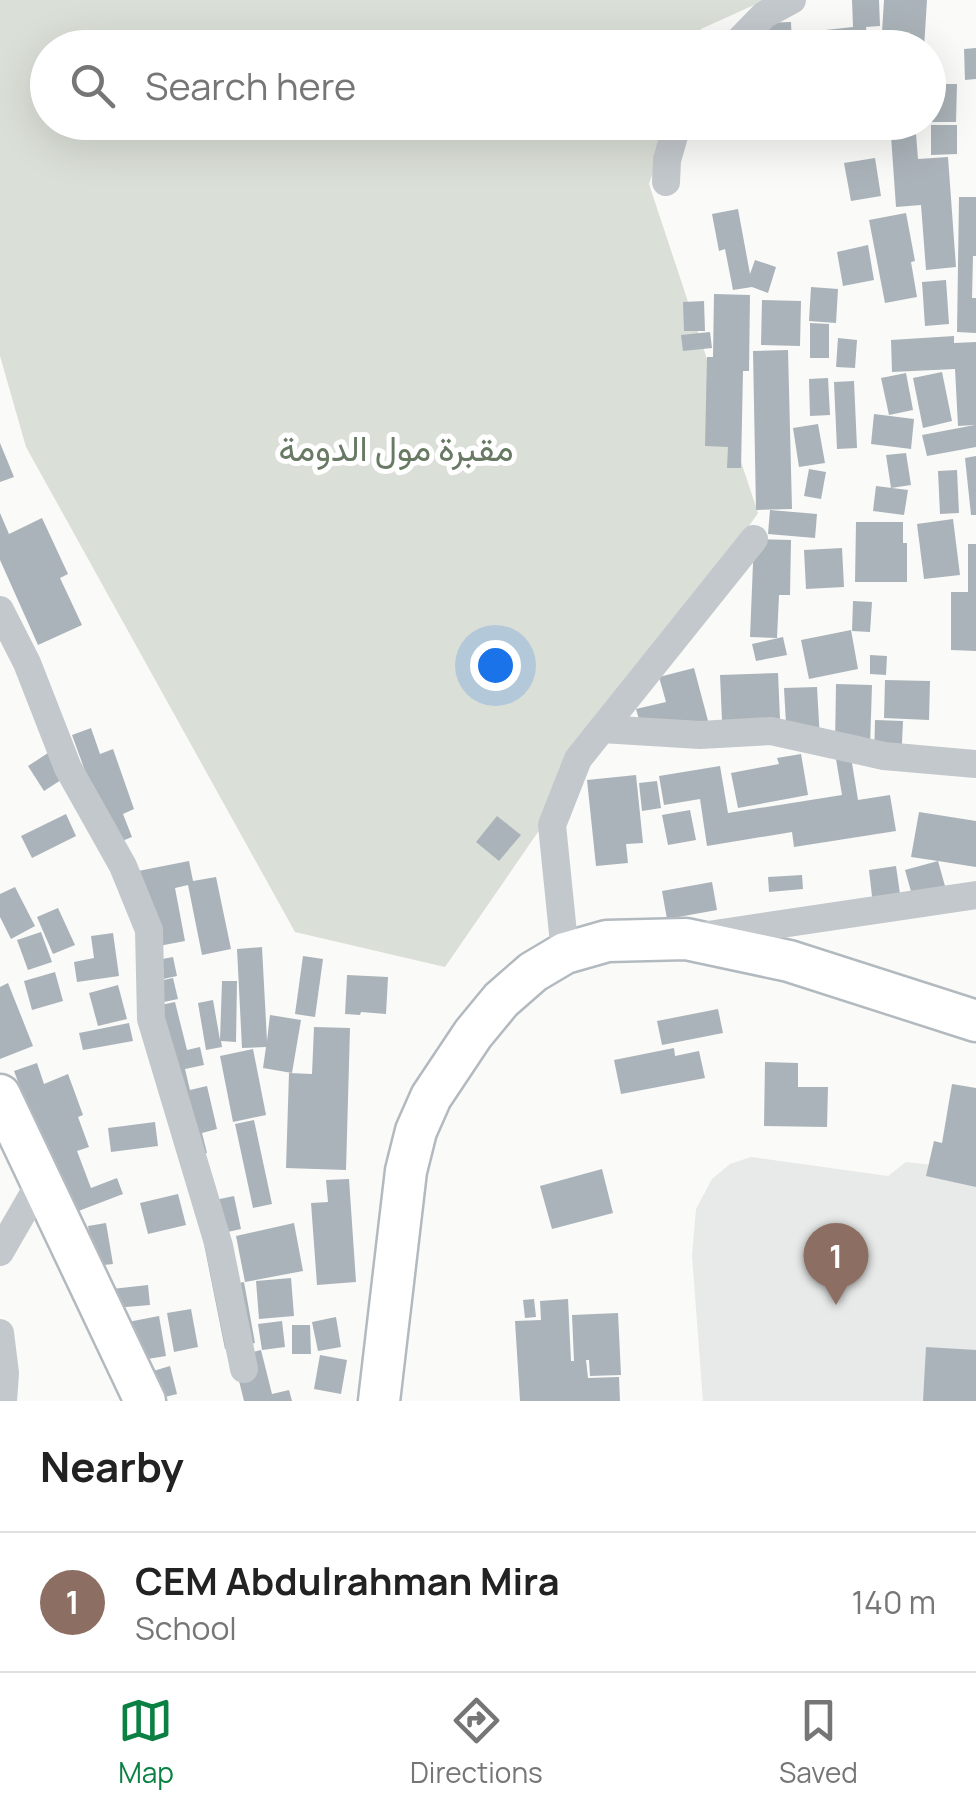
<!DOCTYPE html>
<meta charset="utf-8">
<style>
body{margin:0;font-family:Manrope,Vazirmatn,sans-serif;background:#f2f2f2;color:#222}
.you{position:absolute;left:495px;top:665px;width:35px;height:35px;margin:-25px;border:8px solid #fff;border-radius:50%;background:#1a73e8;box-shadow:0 0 0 15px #1a73e833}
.badge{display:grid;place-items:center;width:65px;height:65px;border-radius:50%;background:#0b8043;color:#fff;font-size:32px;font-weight:700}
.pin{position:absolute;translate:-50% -82px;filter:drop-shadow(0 2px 5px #0008)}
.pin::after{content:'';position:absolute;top:52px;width:35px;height:30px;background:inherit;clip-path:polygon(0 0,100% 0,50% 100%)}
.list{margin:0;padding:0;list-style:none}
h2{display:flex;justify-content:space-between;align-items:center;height:130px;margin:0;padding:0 40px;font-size:42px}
h2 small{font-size:32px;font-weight:400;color:#767676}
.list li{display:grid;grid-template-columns:65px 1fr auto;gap:30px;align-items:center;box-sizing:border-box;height:140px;padding:0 40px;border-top:2px solid #e0e0e0}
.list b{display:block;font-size:38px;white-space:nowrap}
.list p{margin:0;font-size:32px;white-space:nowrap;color:#767676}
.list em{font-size:32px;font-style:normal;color:#767676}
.icon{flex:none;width:55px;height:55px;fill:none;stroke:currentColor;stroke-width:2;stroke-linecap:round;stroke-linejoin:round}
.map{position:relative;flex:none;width:976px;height:1401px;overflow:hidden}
.search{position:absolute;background:#fff;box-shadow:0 10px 40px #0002;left:30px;right:30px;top:30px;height:110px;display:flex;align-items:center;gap:25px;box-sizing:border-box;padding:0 35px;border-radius:55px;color:#767676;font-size:38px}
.sheet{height:270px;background:#fff}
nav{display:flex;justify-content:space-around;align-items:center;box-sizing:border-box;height:140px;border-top:2px solid #e0e0e0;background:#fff;font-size:28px;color:#767676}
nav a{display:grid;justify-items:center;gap:5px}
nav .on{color:#0b8043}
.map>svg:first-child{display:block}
.built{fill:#e8e9e9}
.green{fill:#dadfd7}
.building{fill:#aab3b9}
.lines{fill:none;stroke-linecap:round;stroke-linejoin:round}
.secondary-casing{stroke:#b3babf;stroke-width:45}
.street{stroke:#c3c8cc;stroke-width:28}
.secondary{stroke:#fff;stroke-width:40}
.labels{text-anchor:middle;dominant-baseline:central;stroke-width:10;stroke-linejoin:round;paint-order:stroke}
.park-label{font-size:35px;fill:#687a64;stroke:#fff}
</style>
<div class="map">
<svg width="976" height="1401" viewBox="0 0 976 1401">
<rect width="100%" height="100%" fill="#fafaf8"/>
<!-- built -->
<polygon class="built" points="751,1157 888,1176 906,1162 976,1170 976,1401 703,1401 692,1256 696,1209 712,1179 730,1164"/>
<!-- green -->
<polygon class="green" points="0,0 765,0 701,29 695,47 48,48 48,122 670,123 649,184 758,513 445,967 295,932 26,447 0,356"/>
<!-- building -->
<g class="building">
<polygon points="852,0 879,0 880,26 866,27 868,48 818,48 816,31 853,27"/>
<polygon points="884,0 927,0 924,48 881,48"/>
<polygon points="791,22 792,48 763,48 761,23"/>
<polygon points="976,48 976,79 965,80 964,49"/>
<polygon points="928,84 957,84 956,122 928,122"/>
<polygon points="849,122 874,122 874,125 915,122 918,159 948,157 956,267 926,270 921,205 896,207 891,136 851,139"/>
<polygon points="931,125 957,125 957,154 931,155"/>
<polygon points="875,158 881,196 851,201 844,163"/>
<polygon points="959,197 976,197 976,256 973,256 972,298 976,298 976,333 957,332"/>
<polygon points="738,209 750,274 755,260 776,267 768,293 752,287 733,290 725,249 719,251 712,214"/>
<polygon points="906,213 915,261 911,262 917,297 885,303 869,220"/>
<polygon points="868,245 874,280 843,286 837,252"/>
<polygon points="946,280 949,324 925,326 922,282"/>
<polygon points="811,287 838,289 836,323 809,321"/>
<polygon points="714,294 750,295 749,371 743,371 741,468 727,468 728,447 705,446 707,357 713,357"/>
<polygon points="762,300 801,301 800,346 761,345"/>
<polygon points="704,301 705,331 684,331 683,302"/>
<polygon points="810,323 829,324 829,358 810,358"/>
<polygon points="710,332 712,348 683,351 681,335"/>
<polygon points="954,336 954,343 976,342 976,447 927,456 922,435 975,425 958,426 955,369 892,372 891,340"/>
<polygon points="838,338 857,340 855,368 836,367"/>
<polygon points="788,350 792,509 756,510 753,351"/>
<polygon points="942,372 952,421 923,428 913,378"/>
<polygon points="906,373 913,410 889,415 881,378"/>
<polygon points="828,378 830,415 810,416 809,379"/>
<polygon points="854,381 857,448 837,449 834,382"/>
<polygon points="874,414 914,419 911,449 871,444"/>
<polygon points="818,424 825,463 799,467 793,428"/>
<polygon points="0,443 14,477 0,482"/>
<polygon points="906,453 911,485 891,488 886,455"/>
<polygon points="976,456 976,515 971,515 965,458"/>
<polygon points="809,469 826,472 821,499 804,496"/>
<polygon points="957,470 959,513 940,514 938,471"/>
<polygon points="876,486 908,490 904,515 873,511"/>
<polygon points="770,510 817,514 815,538 768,534"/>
<polygon points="0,513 9,534 42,518 68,574 60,578 82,625 38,645 0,560"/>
<polygon points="953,519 960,575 924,579 917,524"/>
<polygon points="856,522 903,522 903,543 907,543 907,582 855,582"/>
<polygon points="754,539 791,540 790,595 779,595 777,638 750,637"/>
<polygon points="968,544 976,544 976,651 951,650 951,592 968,592"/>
<polygon points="842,548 844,587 806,589 804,550"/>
<polygon points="853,601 872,602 870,632 852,631"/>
<polygon points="851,630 858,669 809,679 801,640"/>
<polygon points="783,637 787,655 756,661 752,644"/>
<polygon points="870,655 887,656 886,675 870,674"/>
<polygon points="694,668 711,732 646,744 636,709 666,702 659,677"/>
<polygon points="778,673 780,719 722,721 720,675"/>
<polygon points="885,680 930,681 929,720 884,718"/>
<polygon points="836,684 872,685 870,747 835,746"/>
<polygon points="817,687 820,740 787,742 784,688"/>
<polygon points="875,720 903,721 901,765 874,764"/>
<polygon points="91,728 100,754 113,749 134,809 123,814 132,837 112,845 72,735"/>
<polygon points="48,753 64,778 44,791 28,766"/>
<polygon points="801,754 808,795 738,808 731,773 779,764 777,758"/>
<polygon points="851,757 858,800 890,795 896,831 794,847 792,832 707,846 700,799 664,805 659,776 720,766 728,813 842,795 836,759"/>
<polygon points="636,775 643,843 626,844 628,863 596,866 587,780"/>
<polygon points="657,781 661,808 642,811 639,783"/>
<polygon points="690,810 696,840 668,845 662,815"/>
<polygon points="919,812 976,821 976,867 938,861 945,886 912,895 905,870 938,861 911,857"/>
<polygon points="66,814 76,836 32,858 21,836"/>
<polygon points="497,816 521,835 499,861 476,842"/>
<polygon points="189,861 193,881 216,877 231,949 202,955 188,885 175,888 185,941 143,949 128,873"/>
<polygon points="896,866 901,901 873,905 869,870"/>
<polygon points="802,875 803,889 769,892 768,877"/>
<polygon points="712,882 717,910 667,919 662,891"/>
<polygon points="15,887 35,926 11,939 0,917 0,894"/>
<polygon points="58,908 75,945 53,954 37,917"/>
<polygon points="41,932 52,962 28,970 17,940"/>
<polygon points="113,933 119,976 77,982 74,962 94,958 91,936"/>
<polygon points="262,947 267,1041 270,1015 301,1020 292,1073 263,1068 266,1047 242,1048 237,949"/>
<polygon points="303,956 323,959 315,1017 295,1014"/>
<polygon points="173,957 177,976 145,983 141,963"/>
<polygon points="55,972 63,1001 32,1010 24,981"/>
<polygon points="347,975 388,977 386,1014 361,1012 360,1015 345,1014"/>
<polygon points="173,978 178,999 145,1006 140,985"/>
<polygon points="222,981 237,981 236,1042 221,1041 222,1047 206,1050 198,1003 213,1000 220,1040"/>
<polygon points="8,983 33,1046 0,1059 0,987"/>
<polygon points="118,985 127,1019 98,1026 89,993"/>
<polygon points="175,1002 187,1050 200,1047 204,1065 185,1069 190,1090 207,1086 217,1129 202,1133 207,1153 183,1159 147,1008"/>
<polygon points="718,1009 723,1033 662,1045 657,1021"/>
<polygon points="129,1023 133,1041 83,1050 79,1033"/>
<polygon points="314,1027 350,1028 346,1170 286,1168 289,1073 312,1074"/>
<polygon points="674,1048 675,1056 699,1051 705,1078 621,1094 614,1060"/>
<polygon points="253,1049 266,1115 233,1122 220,1056"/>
<polygon points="765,1062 798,1063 798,1087 828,1087 827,1127 764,1126"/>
<polygon points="37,1063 44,1084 68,1074 83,1115 78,1117 89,1147 77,1151 91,1188 117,1178 123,1194 68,1215 14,1071"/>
<polygon points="952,1084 976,1088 976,1187 926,1176 934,1141 942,1143"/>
<polygon points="254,1120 272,1204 253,1208 235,1124"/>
<polygon points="155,1122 158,1146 111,1152 108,1128"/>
<polygon points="602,1169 613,1213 552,1229 540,1186"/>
<polygon points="349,1179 356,1282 317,1285 311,1203 328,1202 326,1180"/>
<polygon points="178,1194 186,1225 148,1234 140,1203"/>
<polygon points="234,1196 241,1229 223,1233 233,1284 244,1282 255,1343 225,1349 196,1204"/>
<polygon points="106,1223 113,1264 95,1266 88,1226"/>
<polygon points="294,1223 303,1271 245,1282 236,1236"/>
<polygon points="291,1278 294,1316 259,1319 256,1281"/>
<polygon points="148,1285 150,1305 114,1308 112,1289"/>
<polygon points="534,1299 536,1317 525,1318 523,1300"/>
<polygon points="568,1299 571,1361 574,1361 572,1315 618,1313 621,1375 590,1376 589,1360 586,1360 588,1378 619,1377 620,1401 520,1401 515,1321 541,1320 540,1301"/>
<polygon points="191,1309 198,1347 174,1352 167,1313"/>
<polygon points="159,1316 166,1356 135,1361 128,1322"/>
<polygon points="336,1317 341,1347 318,1351 312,1322"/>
<polygon points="282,1321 285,1347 262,1350 258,1324"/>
<polygon points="292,1325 310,1325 311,1354 292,1354"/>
<polygon points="926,1347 976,1350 976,1401 923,1401"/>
<polygon points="261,1350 272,1394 289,1390 292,1401 244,1401 233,1357"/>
<polygon points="320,1355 347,1360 341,1394 314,1389"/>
<polygon points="170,1366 177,1394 157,1399 150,1372"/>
</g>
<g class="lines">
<!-- secondary casing -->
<g class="secondary-casing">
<g id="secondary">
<polyline points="0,1095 145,1401"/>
<polyline points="379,1401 406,1171 416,1131 431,1097 473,1034 501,1000 533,972 565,953 607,941 686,939 789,961 976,1021"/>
</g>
</g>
<!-- street -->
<g class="street">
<polyline points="732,48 764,15 792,0"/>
<polyline points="666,182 667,160 678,122"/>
<polyline points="0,610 27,663 68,768 123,866 149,930 151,1019 219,1246 244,1369"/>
<polyline points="602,729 700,735 771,731 884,756 976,764"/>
<polyline points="708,935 976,895"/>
<polyline points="565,953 552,825 578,759 754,539"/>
<polyline points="0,1252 41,1181"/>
<polyline points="0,1333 5,1373 3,1401"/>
</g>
<!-- secondary -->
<use href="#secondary" class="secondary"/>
</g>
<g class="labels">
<!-- park labels -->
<g class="park-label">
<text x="396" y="448">مقبرة مول الدومة</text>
</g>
</g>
</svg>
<div class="you"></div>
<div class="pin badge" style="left:836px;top:1305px;background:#8d6e63">1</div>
<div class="search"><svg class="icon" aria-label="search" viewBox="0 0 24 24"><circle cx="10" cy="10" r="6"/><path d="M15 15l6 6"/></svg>Search here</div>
</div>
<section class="sheet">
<h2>Nearby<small></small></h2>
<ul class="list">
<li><span class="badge" style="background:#8d6e63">1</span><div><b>CEM Abdulrahman Mira</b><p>School</p></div><em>140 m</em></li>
</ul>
</section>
<nav>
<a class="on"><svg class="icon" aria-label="map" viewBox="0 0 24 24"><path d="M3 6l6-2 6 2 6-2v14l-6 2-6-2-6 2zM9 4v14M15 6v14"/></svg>Map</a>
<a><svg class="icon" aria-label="directions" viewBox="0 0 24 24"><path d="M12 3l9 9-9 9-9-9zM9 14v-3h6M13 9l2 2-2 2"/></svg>Directions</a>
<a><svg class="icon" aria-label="saved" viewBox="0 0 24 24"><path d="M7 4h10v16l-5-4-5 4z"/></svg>Saved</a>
</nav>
